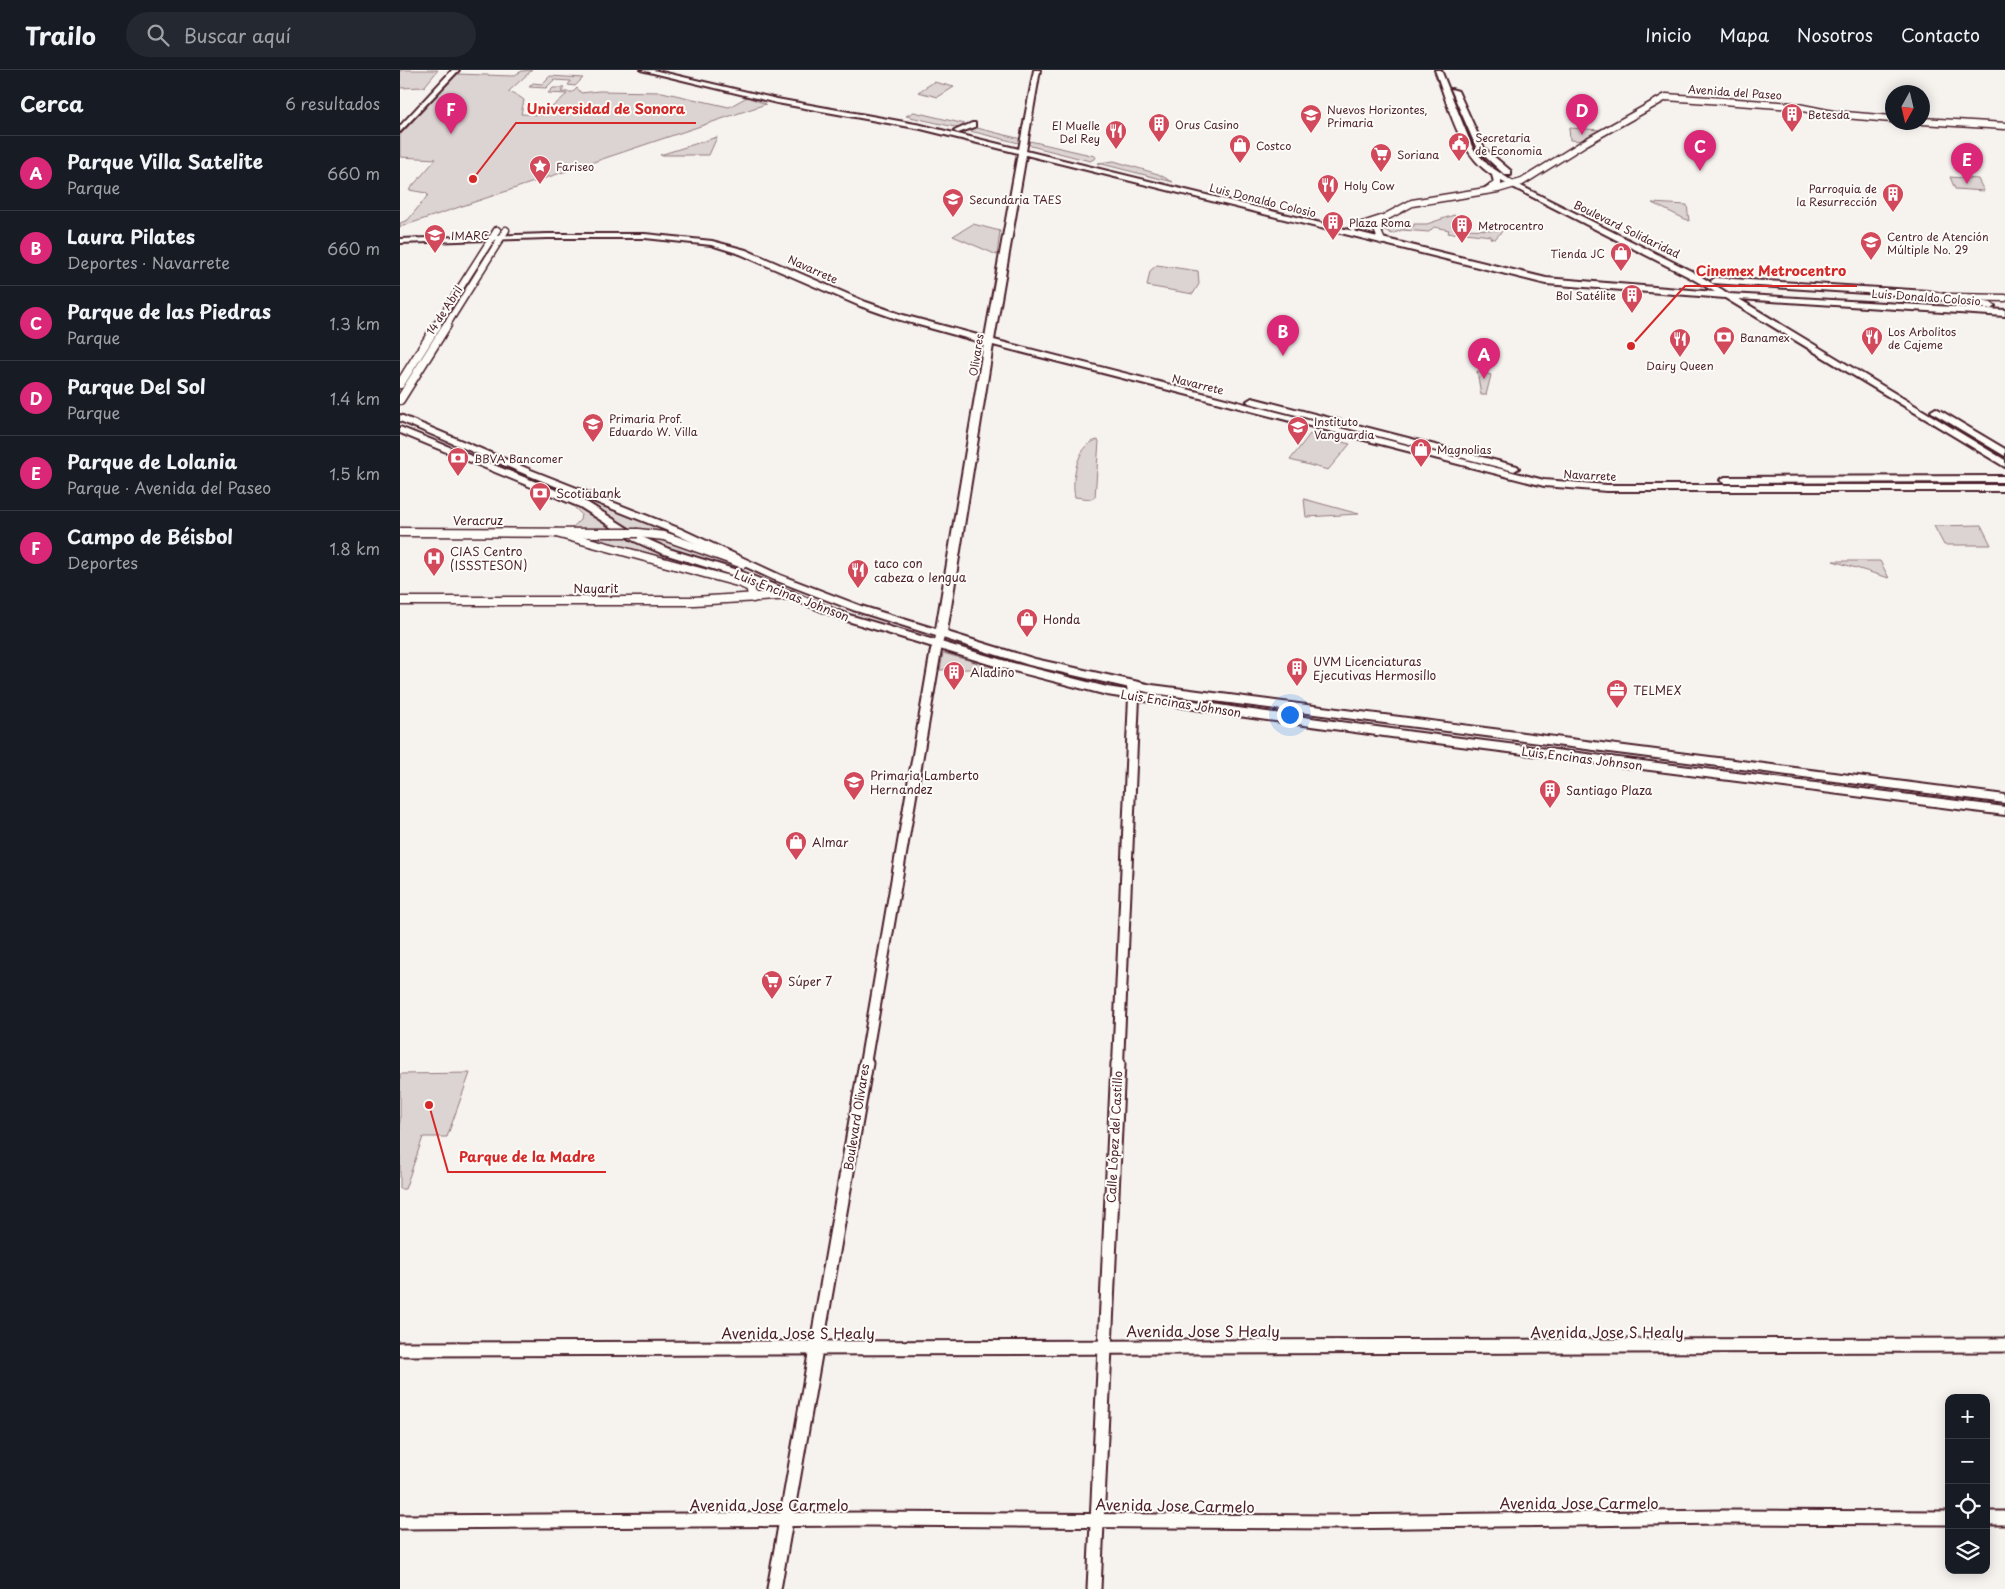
<!DOCTYPE html>
<html lang="es">
<meta charset="utf-8">
<style>
body{margin:0;font-family:"Playpen Sans",sans-serif;background:#242831;color:#f1f3f6}
.controls{position:absolute;right:15px;bottom:15px;display:grid;overflow:hidden;border-radius:10px;box-shadow:0 2px 12px #0003}
.controls button{width:45px;height:45px;display:grid;place-items:center;padding:0;border:0;border-bottom:1px solid #363941;background:#171b24;color:#f1f3f6;font:25px sans-serif}
.compass{position:absolute;left:1485px;top:15px;width:45px;height:45px;border-radius:50%;background:#171b24;box-shadow:0 2px 12px #0003;rotate:188deg}
.you{position:absolute;left:889px;top:644px;width:18px;height:18px;margin:-12px;border:4px solid #fff;border-radius:50%;background:#1a73e8;box-shadow:0 0 0 8px #1a73e833}
.badge{display:grid;place-items:center;width:32px;height:32px;border-radius:50%;background:#db2777;color:#fff;font-size:16px;font-weight:700}
.pin{position:absolute;translate:-50% -41px;filter:drop-shadow(0 1px 2px #0008)}
.pin::after{content:'';position:absolute;top:26px;width:18px;height:15px;background:inherit;clip-path:polygon(0 0,100% 0,50% 100%)}
.list{margin:0;padding:0;list-style:none}
h2{display:flex;justify-content:space-between;align-items:center;height:65px;margin:0;padding:0 20px;font-size:21px}
h2 small{font-size:16px;font-weight:400;color:#9ea1a6}
.list li{display:grid;grid-template-columns:32px 1fr auto;gap:15px;align-items:center;box-sizing:border-box;height:75px;padding:0 20px;border-top:1px solid #363941}
.list b{display:block;font-size:19px;white-space:nowrap}
.list p{margin:0;font-size:16px;white-space:nowrap;color:#9ea1a6}
.list em{font-size:16px;font-style:normal;color:#9ea1a6}
.icon{flex:none;width:28px;height:28px;fill:none;stroke:currentColor;stroke-width:2;stroke-linecap:round;stroke-linejoin:round}
.map{position:relative;flex:none;width:1605px;height:1519px;overflow:hidden}
header{display:flex;align-items:center;gap:30px;box-sizing:border-box;height:70px;padding:0 25px;background:#171b24;border-bottom:1px solid #363941}
header strong{font-size:24px}
nav{display:flex;gap:28px;margin-inline-start:auto;font-size:18px}
.search{width:350px;height:45px;background:#242831;display:flex;align-items:center;gap:12px;box-sizing:border-box;padding:0 18px;border-radius:28px;color:#9ea1a6;font-size:19px}
main{display:flex}
aside{flex:1;background:#171b24}
.map>svg:first-child{display:block}
.green{fill:#dcd4d2;stroke:#937a7e}
.lines{fill:none;stroke-linecap:round;stroke-linejoin:round}
.minor-far3-casing{stroke:#4a1f2b;stroke-width:9}
.minor-far2-casing{stroke:#4a1f2b;stroke-width:11}
.minor-far1-casing{stroke:#4a1f2b;stroke-width:14}
.minor-casing{stroke:#4a1f2b;stroke-width:17}
.major-casing{stroke:#4a1f2b;stroke-width:4}
.minor-far3{stroke:#fdfcf7;stroke-width:6}
.minor-far2{stroke:#fdfcf7;stroke-width:8}
.minor-far1{stroke:#fdfcf7;stroke-width:10}
.minor{stroke:#fdfcf7;stroke-width:13}
.major{fill:#fdfcf7;fill-rule:evenodd}
.minor-bridge-casing{stroke:#4a1f2b;stroke-width:11;stroke-linecap:butt}
.minor-bridge{stroke:#fdfcf7;stroke-width:8}
.labels{text-anchor:middle;dominant-baseline:central;stroke-width:4;stroke-linejoin:round;paint-order:stroke}
.far-street-label{font-size:11px;fill:#4a1f2b;stroke:#fdfcf7}
.far-poi-label{font-size:11px;fill:#4a1f2b;stroke:#fdfcf7;text-anchor:start}
.poi-label{font-size:12px;fill:#4a1f2b;stroke:#fdfcf7;text-anchor:start}
.street-label{font-size:12px;fill:#4a1f2b;stroke:#fdfcf7}
.near-street-label{font-size:15px;fill:#4a1f2b;stroke:#fdfcf7}
.leader{fill:none;stroke:#d62828;stroke-width:2}
.callout-dot{fill:#d62828;stroke:#fdfcf7;stroke-width:2}
.callout-label{font-size:14px;text-anchor:middle;font-weight:bold;fill:#d62828;stroke:#fdfcf7;stroke-width:4;stroke-linejoin:round;paint-order:stroke}
</style>
<header>
<strong>Trailo</strong>
<div class="search"><svg class="icon" aria-label="search" viewBox="0 0 24 24"><circle cx="10" cy="10" r="6"/><path d="M15 15l6 6"/></svg>Buscar aquí</div>
<nav><a>Inicio</a><a>Mapa</a><a>Nosotros</a><a>Contacto</a></nav>
</header>
<main>
<aside>
<h2>Cerca<small>6 resultados</small></h2>
<ul class="list">
<li><span class="badge">A</span><div><b>Parque Villa Satelite</b><p>Parque</p></div><em>660 m</em></li>
<li><span class="badge">B</span><div><b>Laura Pilates</b><p>Deportes · Navarrete</p></div><em>660 m</em></li>
<li><span class="badge">C</span><div><b>Parque de las Piedras</b><p>Parque</p></div><em>1.3 km</em></li>
<li><span class="badge">D</span><div><b>Parque Del Sol</b><p>Parque</p></div><em>1.4 km</em></li>
<li><span class="badge">E</span><div><b>Parque de Lolania</b><p>Parque · Avenida del Paseo</p></div><em>1.5 km</em></li>
<li><span class="badge">F</span><div><b>Campo de Béisbol</b><p>Deportes</p></div><em>1.8 km</em></li>
</ul>
</aside>
<div class="map">
<svg width="1605" height="1519" viewBox="0 0 1605 1519">
<rect width="100%" height="100%" fill="#f6f3ef"/>
<filter id="ink" filterUnits="userSpaceOnUse"><feTurbulence type="fractalNoise" baseFrequency=".02" numOctaves="2"/><feDisplacementMap in="SourceGraphic" scale="10" xChannelSelector="R" yChannelSelector="G"/><feConvolveMatrix kernelMatrix="1 2 1 2 8 2 1 2 1" color-interpolation-filters="sRGB"/></filter>
<g filter="url(#ink)">
<!-- green -->
<g class="green">
<polygon points="0,0 38,0 24,17 0,18"/>
<polygon points="132,0 108,22 114,23 124,30 121,44 143,45 167,24 148,23 153,18 164,18 161,22 173,22 177,18 181,23 199,21 262,22 329,37 347,27 366,34 0,157 0,153 8,150 28,125 26,123 9,120 36,89 0,87 0,65 57,4 113,6 122,1"/>
<polygon points="150,6 183,8 175,16 168,15 171,11 154,10 146,18 129,17 133,13 142,14"/>
<polygon points="534,12 554,17 538,27 518,22"/>
<polygon points="514,42 565,54 566,56 559,58 506,46"/>
<polygon points="573,57 621,69 619,73 566,60"/>
<polygon points="1169,58 1202,60 1184,71 1170,70"/>
<polygon points="317,67 309,85 260,85"/>
<polygon points="630,71 695,86 696,88 690,91 631,76 628,73"/>
<polygon points="714,91 758,104 773,112 698,93"/>
<polygon points="1550,107 1578,109 1584,121 1555,119"/>
<polygon points="1252,133 1287,135 1289,151"/>
<path d="M 1054,145 L 1060,148 L 1063,159 L 1098,160 L 1106,157 L 1095,169 L 1090,168 L 1091,166 L 1056,162 L 1054,164 L 1048,163 L 1049,160 L 1034,157 L 1029,162 L 1002,160 L 992,164 L 983,159 L 990,152 C 999,158 1004,160 1014,156 L 1014,154 L 1027,154 Z"/>
<polygon points="573,154 600,161 597,185 553,166"/>
<polygon points="757,195 798,201 799,214 793,224 747,216 750,201"/>
<polygon points="1077,301 1091,305 1086,325 1081,325"/>
<polygon points="910,364 950,374 928,400 890,390"/>
<path d="M 697,370 L 699,371 L 695,427 L 691,429 L 675,427 C 671,410 677,375 697,370 Z"/>
<polygon points="135,409 264,460 261,463 228,461 133,412"/>
<polygon points="159,427 177,435 216,460 170,460 180,450 181,444 173,436 157,429"/>
<polygon points="904,429 959,444 906,447"/>
<polygon points="1581,455 1591,475 1544,475 1534,456"/>
<polygon points="177,465 222,466 260,484 346,509 341,510"/>
<polygon points="235,466 255,466 343,500 290,488"/>
<polygon points="1433,491 1480,491 1489,508"/>
<polygon points="543,583 596,598 540,600"/>
<polygon points="70,1003 47,1067 23,1067 5,1119 0,1119 0,1004"/>
</g>
<g class="lines">
<!-- minor-far3 casing -->
<g class="minor-far3-casing">
<g id="minor-far3">
<polyline points="1522,51 1605,56"/>
<polyline points="953,158 984,148 1012,133 1098,119 1122,112 1186,72 1266,27 1393,36 1433,44 1492,49"/>
<polyline points="982,171 976,157 983,149"/>
<polyline points="1551,227 1605,228"/>
<polyline points="36,256 97,160"/>
<polyline points="46,256 106,160"/>
</g>
</g>
<!-- minor-far2 casing -->
<g class="minor-far2-casing">
<g id="minor-far2">
<polyline points="0,314 37,255"/>
<polyline points="0,330 47,255"/>
<polyline points="0,462 212,463"/>
<polyline points="156,463 341,513 350,517 353,528"/>
<polyline points="238,463 264,466 343,494"/>
<polyline points="0,531 294,531 392,525"/>
<polyline points="536,581 541,563"/>
</g>
</g>
<!-- minor-far1 casing -->
<g class="minor-far1-casing">
<g id="minor-far1">
<polyline points="465,994 536,580"/>
<polyline points="718,994 734,627 732,616"/>
</g>
</g>
<!-- minor casing -->
<g class="minor-casing">
<g id="minor">
<polyline points="0,1279 1605,1275"/>
<polyline points="1586,1448 1605,1448"/>
<polyline points="0,1452 463,1449 933,1452 1323,1447 1549,1448"/>
<polyline points="374,1519 466,993"/>
<polyline points="694,1519 718,993"/>
</g>
</g>
<!-- major casing -->
<g class="major-casing">
<g id="major">
<polygon points="52,0 59,0 0,62 0,56"/>
<path d="M 241,0 L 253,0 L 377,29 L 521,55 L 619,79 L 634,0 L 640,0 L 626,81 L 1146,208 L 1315,222 L 1291,208 L 1101,111 L 1101,115 L 1091,122 L 1085,122 L 1085,118 L 1094,112 L 1092,105 C 1058,83 1049,36 1035,0 L 1041,0 L 1073,79 L 1088,95 L 1115,113 L 1297,204 L 1329,224 L 1605,240 L 1605,246 L 1339,229 L 1605,390 L 1605,397 L 1325,228 L 1146,214 L 626,85 L 594,270 L 1144,410 L 1207,415 L 1605,415 L 1605,421 L 1207,421 L 1144,416 L 593,275 L 547,562 L 635,589 L 752,615 L 1605,725 L 1605,733 L 752,623 L 629,595 L 453,540 L 372,509 L 273,463 L 125,404 L 0,351 L 0,345 L 3,346 L 131,400 L 281,459 L 380,505 L 461,536 L 536,559 L 584,273 L 497,249 L 460,236 L 340,184 L 311,175 L 245,168 L 147,168 L 0,173 L 0,169 L 147,164 L 245,164 L 312,171 L 346,180 L 466,232 L 503,245 L 585,267 L 618,83 L 521,59 L 377,33 Z"/>
<polygon points="1051,19 1058,21 1084,78 1111,101 1111,105 1105,105 1077,79"/>
<polygon points="572,53 575,53 575,57 558,63 554,61"/>
<polygon points="1315,208 1528,221 1591,233 1595,236 1591,239 1528,227 1312,213 1311,211"/>
<polygon points="852,328 1117,396 1119,398 1114,401 849,333 847,331"/>
<polygon points="1536,338 1605,379 1605,386 1533,343 1531,341"/>
<polygon points="0,357 188,433 240,466 269,479 340,501 449,545 609,592 707,617 838,638 1013,662 1605,737 1605,745 1013,670 838,646 707,625 602,598 441,549 332,505 261,483 232,470 180,437 0,363"/>
<polygon points="1605,406 1605,412 1325,413 1320,410 1325,407"/>
</g>
</g>
<!-- minor-far3 -->
<use href="#minor-far3" class="minor-far3"/>
<!-- minor-far2 -->
<use href="#minor-far2" class="minor-far2"/>
<!-- minor-far1 -->
<use href="#minor-far1" class="minor-far1"/>
<!-- minor -->
<use href="#minor" class="minor"/>
<!-- major -->
<use href="#major" class="major"/>
<!-- minor-bridge casing -->
<g class="minor-bridge-casing">
<polyline id="minor-bridge" points="212,463 238,463"/>
</g>
<!-- minor-bridge -->
<use href="#minor-bridge" class="minor-bridge"/>
</g>
</g>
<!-- icons -->
<defs>
<g id="building-pin" transform="scale(1.125)"><path d="M0 17L-7.5 6A9.5 9.5 0 1 1 7.5 6Z" fill="#d1495b" stroke="#fdfcf7"/><path d="M-4-6H4V6H1V3H-1V6H-4ZM-2.5-4.3h1.7v1.8h-1.7ZM.8-4.3h1.7v1.8H.8ZM-2.5-1h1.7V.8h-1.7ZM.8-1h1.7V.8H.8Z" fill="#fff"/></g>
<g id="school-pin" transform="scale(1.125)"><path d="M0 17L-7.5 6A9.5 9.5 0 1 1 7.5 6Z" fill="#d1495b" stroke="#fdfcf7"/><path d="M0-5L7-2L0 1L-7-2ZM-4 1L0 2.5L4 1V4Q0 6-4 4Z" fill="#fff"/></g>
<g id="restaurant-pin" transform="scale(1.125)"><path d="M0 17L-7.5 6A9.5 9.5 0 1 1 7.5 6Z" fill="#d1495b" stroke="#fdfcf7"/><path d="M-5-6h1v4h1v-4h1v4h1v-4h1v5L-1.5 .5V6h-2V.5L-5-1ZM5-6V6H3V1.5H1.5Q1.5-4 5-6Z" fill="#fff"/></g>
<g id="civic-pin" transform="scale(1.125)"><path d="M0 17L-7.5 6A9.5 9.5 0 1 1 7.5 6Z" fill="#d1495b" stroke="#fdfcf7"/><path d="M-.6-6.5H3V-4.5H.6V-3L4-1V1h2V6H-6V1h2V-1L-.6-3ZM-1.2 2.5V6h2.4V2.5Z" fill="#fff"/></g>
<g id="shop-pin" transform="scale(1.125)"><path d="M0 17L-7.5 6A9.5 9.5 0 1 1 7.5 6Z" fill="#d1495b" stroke="#fdfcf7"/><path d="M-5-2.5h2.3a2.7 3.5 0 0 1 5.4 0H5L5.5 6h-11ZM-1.5-2.5h3a1.5 2.3 0 0 0-3 0Z" fill="#fff"/></g>
<g id="supermarket-pin" transform="scale(1.125)"><path d="M0 17L-7.5 6A9.5 9.5 0 1 1 7.5 6Z" fill="#d1495b" stroke="#fdfcf7"/><path d="M-6-5.5h2.5l.6 2H6L4.5 2H-2.5L-4.4-4H-6ZM-1.5 3.2a1.3 1.3 0 1 0 .1 0ZM3 3.2a1.3 1.3 0 1 0 .1 0Z" fill="#fff"/></g>
<g id="sight-pin" transform="scale(1.125)"><path d="M0 17L-7.5 6A9.5 9.5 0 1 1 7.5 6Z" fill="#d1495b" stroke="#fdfcf7"/><path d="M0-6L1.8-2.2L6-1.7L2.9 1.2L3.7 5.4L0 3.3L-3.7 5.4L-2.9 1.2L-6-1.7L-1.8-2.2Z" fill="#fff"/></g>
<g id="bank-pin" transform="scale(1.125)"><path d="M0 17L-7.5 6A9.5 9.5 0 1 1 7.5 6Z" fill="#d1495b" stroke="#fdfcf7"/><path d="M-6-4H6V4H-6ZM0-2.3a2.3 2.3 0 1 0 0 4.6a2.3 2.3 0 1 0 0-4.6Z" fill="#fff"/></g>
<g id="hospital-pin" transform="scale(1.125)"><path d="M0 17L-7.5 6A9.5 9.5 0 1 1 7.5 6Z" fill="#d1495b" stroke="#fdfcf7"/><path d="M-5-5h3v3.5h4V-5h3V5h-3V1.5h-4V5h-3Z" fill="#fff"/></g>
<g id="office-pin" transform="scale(1.125)"><path d="M0 17L-7.5 6A9.5 9.5 0 1 1 7.5 6Z" fill="#d1495b" stroke="#fdfcf7"/><path d="M-6-3h4V-5.5h4V-3h4V5H-6ZM-1-4.5V-3h2v-1.5ZM-6 0V1H6V0Z" fill="#fff"/></g>
</defs>
<g fill-rule="evenodd">
<use href="#building-pin" x="1392" y="44"/>
<use href="#school-pin" x="911" y="45"/>
<use href="#building-pin" x="759" y="54"/>
<use href="#restaurant-pin" x="716" y="61"/>
<use href="#civic-pin" x="1059" y="73"/>
<use href="#shop-pin" x="840" y="75"/>
<use href="#supermarket-pin" x="981" y="84"/>
<use href="#sight-pin" x="140" y="96"/>
<use href="#restaurant-pin" x="928" y="115"/>
<use href="#building-pin" x="1493" y="124"/>
<use href="#school-pin" x="553" y="129"/>
<use href="#building-pin" x="933" y="152"/>
<use href="#building-pin" x="1062" y="155"/>
<use href="#school-pin" x="35" y="165"/>
<use href="#school-pin" x="1471" y="172"/>
<use href="#shop-pin" x="1221" y="183"/>
<use href="#building-pin" x="1232" y="225"/>
<use href="#bank-pin" x="1324" y="267"/>
<use href="#restaurant-pin" x="1472" y="267"/>
<use href="#restaurant-pin" x="1280" y="269"/>
<use href="#school-pin" x="193" y="354"/>
<use href="#school-pin" x="898" y="357"/>
<use href="#shop-pin" x="1021" y="379"/>
<use href="#bank-pin" x="58" y="388"/>
<use href="#bank-pin" x="140" y="423"/>
<use href="#hospital-pin" x="34" y="488"/>
<use href="#restaurant-pin" x="458" y="500"/>
<use href="#shop-pin" x="627" y="549"/>
<use href="#building-pin" x="897" y="598"/>
<use href="#building-pin" x="554" y="602"/>
<use href="#office-pin" x="1217" y="620"/>
<use href="#school-pin" x="454" y="712"/>
<use href="#building-pin" x="1150" y="720"/>
<use href="#shop-pin" x="396" y="772"/>
<use href="#supermarket-pin" x="372" y="911"/>
</g>
<g class="labels">
<!-- far-street labels -->
<g class="far-street-label">
<text transform="translate(1335 22) rotate(4)">Avenida del Paseo</text>
<text transform="translate(863 130) rotate(14)">Luis Donaldo Colosio</text>
<text transform="translate(1227 159) rotate(26)">Boulevard Solidaridad</text>
<text transform="translate(413 199) rotate(24)">Navarrete</text>
<text transform="translate(1526 227) rotate(4)">Luis Donaldo Colosio</text>
<text transform="translate(44 240) rotate(-57)">14 de Abril</text>
<text transform="translate(576 285) rotate(-81)">Olivares</text>
<text transform="translate(798 314) rotate(14)">Navarrete</text>
<text transform="translate(1190 405) rotate(3)">Navarrete</text>
</g>
<!-- far-poi labels -->
<g class="far-poi-label">
<text x="927" y="39">Nuevos Horizontes,<tspan x="927" dy="13">Primaria</tspan></text>
<text x="1408" y="44">Betesda</text>
<text x="775" y="54">Orus Casino</text>
<text x="700" y="55" text-anchor="end">El Muelle<tspan x="700" dy="13">Del Rey</tspan></text>
<text x="1075" y="67">Secretaria<tspan x="1075" dy="13">de Economia</tspan></text>
<text x="856" y="75">Costco</text>
<text x="997" y="84">Soriana</text>
<text x="156" y="96">Fariseo</text>
<text x="944" y="115">Holy Cow</text>
<text x="1477" y="118" text-anchor="end">Parroquia de<tspan x="1477" dy="13">la Resurrección</tspan></text>
<text x="569" y="129">Secundaria TAES</text>
<text x="949" y="152">Plaza Roma</text>
<text x="1078" y="155">Metrocentro</text>
<text x="51" y="165">IMARC</text>
<text x="1487" y="166">Centro de Atención<tspan x="1487" dy="13">Múltiple No. 29</tspan></text>
<text x="1205" y="183" text-anchor="end">Tienda JC</text>
<text x="1216" y="225" text-anchor="end">Bol Satélite</text>
<text x="1488" y="261">Los Arbolitos<tspan x="1488" dy="13">de Cajeme</tspan></text>
<text x="1340" y="267">Banamex</text>
<text x="1280" y="295" text-anchor="middle">Dairy Queen</text>
<text x="209" y="348">Primaria Prof.<tspan x="209" dy="13">Eduardo W. Villa</tspan></text>
<text x="914" y="351">Instituto<tspan x="914" dy="13">Vanguardia</tspan></text>
<text x="1037" y="379">Magnolias</text>
<text x="74" y="388">BBVA Bancomer</text>
</g>
<!-- poi labels -->
<g class="poi-label">
<text x="156" y="423">Scotiabank</text>
<text x="50" y="481">CIAS Centro<tspan x="50" dy="14">(ISSSTESON)</tspan></text>
<text x="474" y="493">taco con<tspan x="474" dy="14">cabeza o lengua</tspan></text>
<text x="643" y="549">Honda</text>
<text x="913" y="591">UVM Licenciaturas<tspan x="913" dy="14">Ejecutivas Hermosillo</tspan></text>
<text x="570" y="602">Aladino</text>
<text x="1233" y="620">TELMEX</text>
<text x="470" y="705">Primaria Lamberto<tspan x="470" dy="14">Hernandez</tspan></text>
<text x="1166" y="720">Santiago Plaza</text>
<text x="412" y="772">Almar</text>
<text x="388" y="911">Súper 7</text>
</g>
<!-- street labels -->
<g class="street-label">
<text x="78" y="450">Veracruz</text>
<text x="196" y="518">Nayarit</text>
<text transform="translate(392 525) rotate(21)">Luis Encinas Johnson</text>
<text transform="translate(781 633) rotate(9)">Luis Encinas Johnson</text>
<text transform="translate(1182 688) rotate(7)">Luis Encinas Johnson</text>
<text transform="translate(456 1047) rotate(-81)">Boulevard Olivares</text>
<text transform="translate(714 1067) rotate(-87)">Calle López del Castillo</text>
</g>
<!-- near-street labels -->
<g class="near-street-label">
<text x="803" y="1260">Avenida Jose S Healy</text>
<text x="1207" y="1261">Avenida Jose S Healy</text>
<text x="398" y="1262">Avenida Jose S Healy</text>
<text x="1179" y="1432">Avenida Jose Carmelo</text>
<text x="369" y="1434">Avenida Jose Carmelo</text>
<text transform="translate(775 1435) rotate(1)">Avenida Jose Carmelo</text>
</g>
</g>
<!-- callouts -->
<path class="leader" d="M73 109L116 53H296M1231 276L1285 216H1457M29 1035L48 1102H206"/>
<g class="callout-dot">
<circle cx="73" cy="109" r="5"/>
<circle cx="1231" cy="276" r="5"/>
<circle cx="29" cy="1035" r="5"/>
</g>
<g class="callout-label">
<text x="206" y="44">Universidad de Sonora</text>
<text x="1371" y="206">Cinemex Metrocentro</text>
<text x="127" y="1092">Parque de la Madre</text>
</g>
</svg>
<div class="controls">
<button>+</button>
<button>−</button>
<button><svg class="icon" aria-label="locate" viewBox="0 0 24 24"><circle cx="12" cy="12" r="6"/><path d="M12 2v4M12 18v4M2 12h4M18 12h4"/></svg></button>
<button><svg class="icon" aria-label="layers" viewBox="0 0 24 24"><path d="M12 4l9 5-9 5-9-5zM3 14l9 5 9-5"/></svg></button>
</div>
<svg class="compass" viewBox="-18 -18 36 36"><path d="M0-13l5 13h-10z" fill="#e53935"/><path d="M0 13l5-13h-10z" fill="#9ea1a6"/></svg>
<div class="you"></div>
<div class="pin badge" style="left:1084px;top:309px">A</div>
<div class="pin badge" style="left:883px;top:286px">B</div>
<div class="pin badge" style="left:1300px;top:101px">C</div>
<div class="pin badge" style="left:1182px;top:65px">D</div>
<div class="pin badge" style="left:1567px;top:114px">E</div>
<div class="pin badge" style="left:51px;top:64px">F</div>
</div>
</main>
